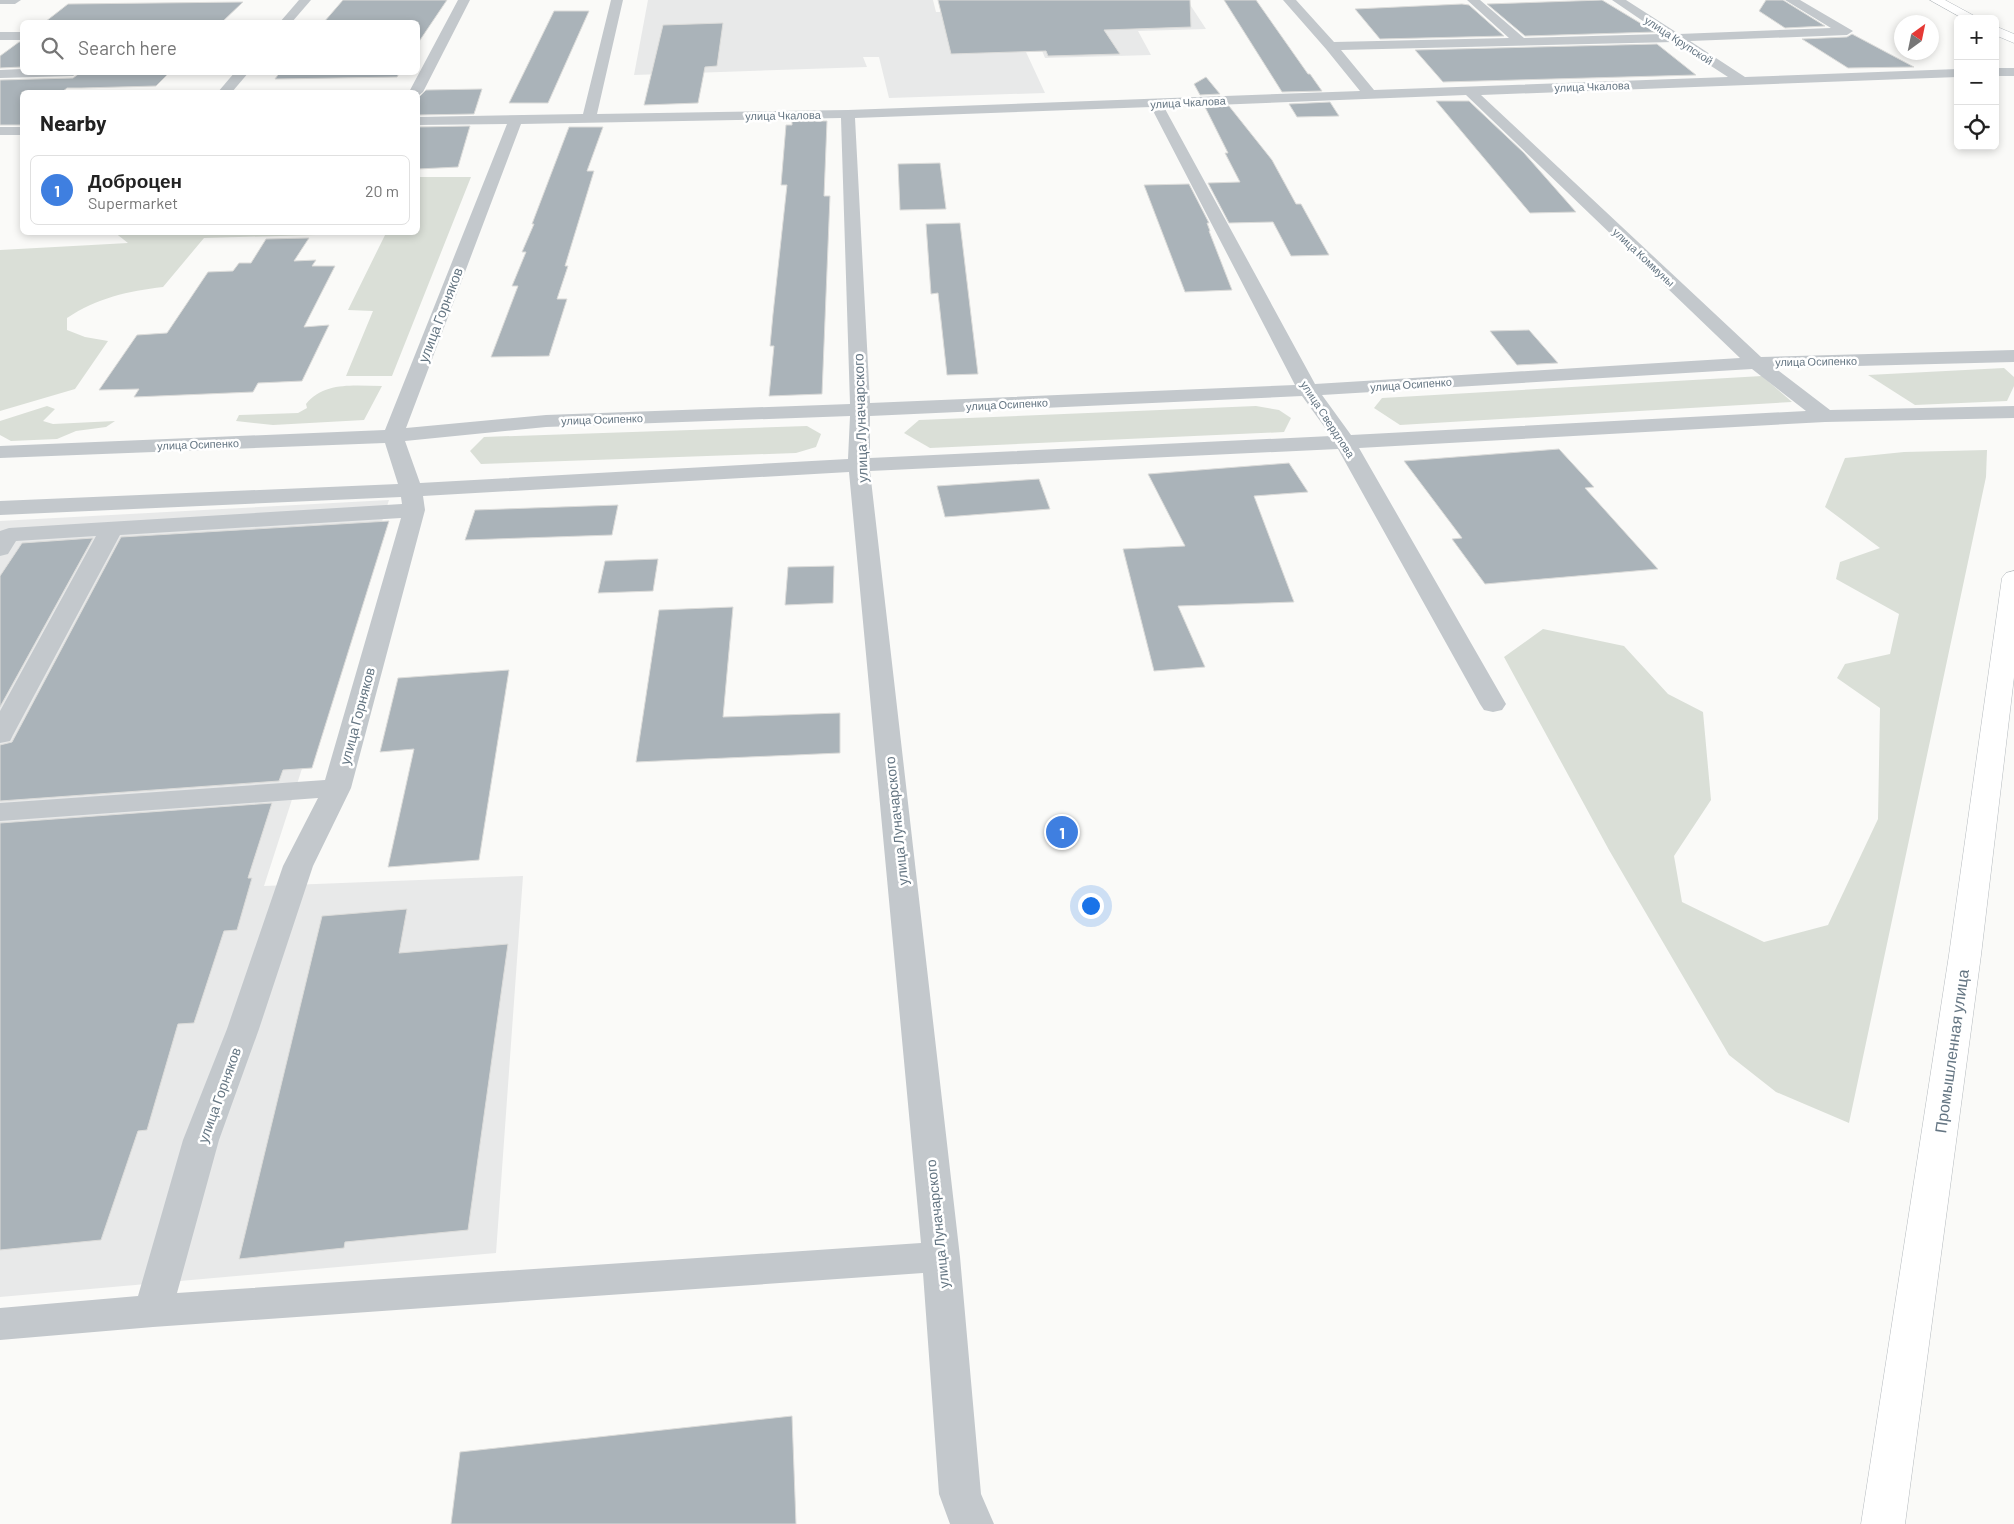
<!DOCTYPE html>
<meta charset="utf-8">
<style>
body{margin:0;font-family:Barlow,sans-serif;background:#f6f6f6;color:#222}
.controls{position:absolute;right:15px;top:15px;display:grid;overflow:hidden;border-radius:8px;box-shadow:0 2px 8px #0003}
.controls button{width:45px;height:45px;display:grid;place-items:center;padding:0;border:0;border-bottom:1px solid #e0e0e0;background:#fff;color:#222;font:25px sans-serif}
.compass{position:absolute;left:1894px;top:15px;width:45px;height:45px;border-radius:50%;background:#fff;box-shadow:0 2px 8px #0003;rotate:33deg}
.you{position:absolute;left:1090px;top:905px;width:18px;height:18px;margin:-12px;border:4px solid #fff;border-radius:50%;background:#1a73e8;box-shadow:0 0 0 8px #1a73e833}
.badge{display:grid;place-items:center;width:32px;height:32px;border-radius:50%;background:#e4572e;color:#fff;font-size:16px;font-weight:700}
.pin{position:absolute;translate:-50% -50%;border:2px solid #fff;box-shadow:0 1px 5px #0006}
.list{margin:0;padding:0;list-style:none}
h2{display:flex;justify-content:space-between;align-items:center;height:65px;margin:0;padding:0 20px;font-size:21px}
h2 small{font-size:16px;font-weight:400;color:#767676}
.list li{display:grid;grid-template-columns:32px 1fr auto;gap:15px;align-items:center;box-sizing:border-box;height:70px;margin:0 10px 10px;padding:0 10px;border:1px solid #e0e0e0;border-radius:8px}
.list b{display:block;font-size:19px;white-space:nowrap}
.list p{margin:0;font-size:16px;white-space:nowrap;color:#767676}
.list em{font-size:16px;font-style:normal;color:#767676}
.icon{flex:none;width:28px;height:28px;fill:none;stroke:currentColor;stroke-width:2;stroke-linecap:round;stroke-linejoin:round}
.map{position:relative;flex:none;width:2014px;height:1524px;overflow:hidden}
.search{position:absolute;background:#fff;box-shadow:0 2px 8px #0003;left:20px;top:20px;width:400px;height:55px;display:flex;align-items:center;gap:12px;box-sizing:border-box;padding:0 18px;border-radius:8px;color:#767676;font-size:19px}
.panel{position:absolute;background:#fff;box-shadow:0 2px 8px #0003;left:20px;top:90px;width:400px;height:145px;border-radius:8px}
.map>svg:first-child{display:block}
.built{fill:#e8e9e9}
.green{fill:#dadfd7}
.building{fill:#aab3b9;stroke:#dcdcda}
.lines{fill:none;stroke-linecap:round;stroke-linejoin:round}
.major-casing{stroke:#b5babe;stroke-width:1}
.minor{fill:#c3c8cc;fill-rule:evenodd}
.major{fill:#fff;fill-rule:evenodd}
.labels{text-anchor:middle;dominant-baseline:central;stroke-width:5;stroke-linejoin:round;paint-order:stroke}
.far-street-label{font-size:11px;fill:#657683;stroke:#fff}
.street-label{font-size:14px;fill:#657683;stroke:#fff}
.near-street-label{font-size:16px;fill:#657683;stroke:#fff}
</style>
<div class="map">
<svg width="2014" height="1524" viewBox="0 0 2014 1524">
<rect width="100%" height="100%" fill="#fafaf8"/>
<!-- built -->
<g class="built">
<polygon points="648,0 933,0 936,12 1019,11 1026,52 1045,93 889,98 879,57 863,57 867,67 634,75"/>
<polygon points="1187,0 1206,29 1138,31 1151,55 1045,58 1024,6"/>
<polygon points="389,500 264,886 523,876 496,1253 0,1297 0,521"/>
</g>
<!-- green -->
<g class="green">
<path d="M 418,177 L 471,177 L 392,376 L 346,376 L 373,311 L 348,310 L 386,233 L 204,238 L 163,287 C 128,291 97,298 67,318 L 67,330 L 85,337 L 108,341 L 75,389 L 0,411 L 0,250 L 128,243 L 114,232 L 418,232 Z"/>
<polygon points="2004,368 2014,377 2014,386 2007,401 1915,405 1868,375"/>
<polygon points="1762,376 1792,402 1400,425 1374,408 1382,398"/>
<path d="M 382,386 L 364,420 L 273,425 L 236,421 L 239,415 L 298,413 L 307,408 L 306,404 C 325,381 355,386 382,386 Z"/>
<polygon points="47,406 55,409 43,421 53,424 115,421 106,427 76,431 57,439 11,441 0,435 0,421"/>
<polygon points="1256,406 1279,410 1291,418 1284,432 930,448 904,433 919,420"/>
<polygon points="807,426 821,434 816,447 796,453 481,464 470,451 484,437"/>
<polygon points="1987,450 1986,477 1849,1123 1776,1092 1729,1055 1609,850 1504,657 1543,629 1624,646 1668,694 1703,712 1711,800 1674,856 1682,902 1764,942 1828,925 1878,819 1880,708 1837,678 1845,664 1890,654 1899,614 1836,579 1840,562 1880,548 1825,507 1845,458 1904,452"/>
</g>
<!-- building -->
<g class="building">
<polygon points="343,0 447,0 418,43 418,22 324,22"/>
<polygon points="938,0 1190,0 1191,27 1104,30 1120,54 1048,56 1046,51 951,54"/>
<polygon points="1224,0 1256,0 1308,74 1310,74 1322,91 1282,92"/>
<polygon points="1602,0 1655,32 1525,36 1487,4"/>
<polygon points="1766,0 1783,0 1825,26 1785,28 1759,11"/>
<polygon points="243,2 222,22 45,22 68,4"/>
<polygon points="1462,4 1469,5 1504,36 1380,39 1355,9"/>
<polygon points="554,11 589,11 548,103 509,103"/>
<polygon points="723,23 717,66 705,67 698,103 644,105 663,25"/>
<polygon points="1852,34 1914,67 1848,68 1802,39 1847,37"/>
<polygon points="19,42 22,42 22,67 0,68 0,56"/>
<polygon points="1657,44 1696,75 1443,82 1415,50"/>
<polygon points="81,72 170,72 156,86 81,88 67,88 62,92 22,92 22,125 0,125 0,80 73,78"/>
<polygon points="280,72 400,72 397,77 275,79"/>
<polygon points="1206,77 1220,94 1200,95 1194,84"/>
<polygon points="482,89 474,114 418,115 418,98 426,90"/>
<polygon points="1436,101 1469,101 1524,153 1576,212 1530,213"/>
<polygon points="1330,102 1339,116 1297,117 1289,104"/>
<polygon points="1229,106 1272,160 1296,204 1301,204 1329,255 1291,256 1273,222 1229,223 1208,183 1240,182 1225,153 1228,153 1205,107"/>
<polygon points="792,121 827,121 824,196 830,196 822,394 769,396 774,346 770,346 773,314 787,185 781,185 786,125 792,125"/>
<polygon points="470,126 458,167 418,169 418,127"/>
<polygon points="569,127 603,127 587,171 594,171 565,266 568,266 557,299 567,299 549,356 491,357 518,286 512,286 526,252 522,252 534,224 532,224"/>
<polygon points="940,163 946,209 900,210 898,164"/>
<polygon points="1189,184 1209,223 1207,223 1210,231 1209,231 1232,290 1185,292 1144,185"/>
<polygon points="960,223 978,374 947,375 938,293 931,294 926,224"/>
<polygon points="309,238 294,261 316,260 312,266 335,266 304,327 329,325 302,381 258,383 253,392 134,397 139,389 99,390 137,335 167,333 208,272 233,271 239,263 251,263 266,239"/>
<polygon points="1529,330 1558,363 1517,365 1490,331"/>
<polygon points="1559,449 1594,487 1585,488 1658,569 1485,584 1452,539 1462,538 1404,461"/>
<polygon points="1289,463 1308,492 1254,496 1294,602 1178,606 1205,667 1154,671 1123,549 1185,546 1148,474"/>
<polygon points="1039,479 1050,509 945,517 937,486"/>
<polygon points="618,505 612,535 465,540 475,510"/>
<polygon points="389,521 312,768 283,770 279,781 0,801 0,745 12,742 121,537"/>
<polygon points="93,538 0,707 0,576 22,543"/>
<polygon points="658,559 653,591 598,593 605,561"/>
<polygon points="834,566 833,603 785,605 788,567"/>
<polygon points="733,607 723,717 840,713 840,753 636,762 659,610"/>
<polygon points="509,670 479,860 388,867 414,749 380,752 398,678"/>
<polygon points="272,803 248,878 252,878 237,930 224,931 194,1023 178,1024 147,1130 138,1131 101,1240 0,1250 0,823"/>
<polygon points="407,909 399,953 508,944 468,1230 345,1242 344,1248 239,1259 322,916"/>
<polygon points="792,1416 796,1524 451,1524 460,1452"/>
</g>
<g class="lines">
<!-- major casing -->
<g class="major-casing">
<g id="major">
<polygon points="1930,0 1945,0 1980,19 1964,19"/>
<polygon points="1995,26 2014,34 2014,43 1995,35"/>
<polygon points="2014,571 2014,677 1981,955 1905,1524 1861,1524 1949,955 2002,578 2006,573"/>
</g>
</g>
<!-- minor -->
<g class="minor">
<polygon points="0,0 21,0 15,4 0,4"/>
<polygon points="299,0 311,0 292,22 280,22"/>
<polygon points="458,0 470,0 423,92 418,96 418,92 409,92"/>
<path d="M 611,0 L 623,0 L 597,114 L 848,110 L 1360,91 L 1326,49 L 1283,0 L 1296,0 L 1334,42 L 1509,38 L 1467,0 L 1480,0 L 1524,38 L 1662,34 L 1612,0 L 1626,0 L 1679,34 L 1831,28 L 1785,0 L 1800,0 L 1853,31 L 1847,35 L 1690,41 L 1745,77 L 1958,69 L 1958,77 L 1481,95 L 1761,357 L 2014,350 L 2014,362 L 1775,368 L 1830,410 L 2014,406 L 2014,418 L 1825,422 L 1359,448 L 1506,704 L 1502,710 L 1493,712 L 1484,710 L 1480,704 L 1338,449 L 870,471 L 960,1257 L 981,1494 L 994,1524 L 950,1524 L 939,1494 L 923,1273 L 153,1327 L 0,1340 L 0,1308 L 138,1296 L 183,1140 L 227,1029 L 283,866 L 318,798 L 0,821 L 0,803 L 325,780 L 401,518 L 120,535 L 13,735 L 10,741 L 0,743 L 0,711 L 96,536 L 16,541 L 8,554 L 0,556 L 0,531 L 9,528 L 402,504 L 401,497 L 0,515 L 0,501 L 398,484 L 385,443 L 0,458 L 0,446 L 385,430 L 507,124 L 418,125 L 418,117 L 583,114 ZM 1674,42 L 1728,77 L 1374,90 L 1341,50 ZM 1466,95 L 1740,358 L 1315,384 L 1164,107 ZM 1151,107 L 1295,385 L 870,403 L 855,118 ZM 841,118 L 850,404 L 546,415 L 406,428 L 521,124 ZM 1752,369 L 1806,411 L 1351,435 L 1322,395 ZM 1302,396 L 1331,436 L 870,458 L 870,416 ZM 850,416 L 848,459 L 420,483 L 405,441 L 546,427 ZM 849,472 L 921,1243 L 177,1293 L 219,1140 L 259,1029 L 313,866 L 351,788 L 425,510 L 423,496 Z"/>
<rect x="0" y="32" width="22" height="8"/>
<rect x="1995" y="68" width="19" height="8"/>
<polygon points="22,69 22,72 79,72 73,76 0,78 0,70"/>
<polygon points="235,72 249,72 232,92 218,92"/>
<rect x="0" y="127" width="22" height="8"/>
</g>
<!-- major -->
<use href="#major" class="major"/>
</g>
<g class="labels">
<!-- far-street labels -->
<g class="far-street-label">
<text transform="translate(1679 40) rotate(33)">улица Крупской</text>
<text transform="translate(1592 86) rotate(-2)">улица Чкалова</text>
<text transform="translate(1188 102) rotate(-3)">улица Чкалова</text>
<text transform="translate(783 115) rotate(-1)">улица Чкалова</text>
<text transform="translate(1644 257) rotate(43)">улица Коммуны</text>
<text transform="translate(1816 361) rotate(-1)">улица Осипенко</text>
<text transform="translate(1411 384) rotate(-4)">улица Осипенко</text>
<text transform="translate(1007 404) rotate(-3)">улица Осипенко</text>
<text transform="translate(602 419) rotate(-2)">улица Осипенко</text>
<text transform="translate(1328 419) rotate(57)">улица Свердлова</text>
<text transform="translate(198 444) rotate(-2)">улица Осипенко</text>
</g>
<!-- street labels -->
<g class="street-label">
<text transform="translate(440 315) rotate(-69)">улица Горняков</text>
<text transform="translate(860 418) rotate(-92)">улица Луначарского</text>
<text transform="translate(357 716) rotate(-75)">улица Горняков</text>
<text transform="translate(896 821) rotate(-96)">улица Луначарского</text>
<text transform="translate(219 1095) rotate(-70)">улица Горняков</text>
<text transform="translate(937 1224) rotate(-96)">улица Луначарского</text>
</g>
<!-- near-street labels -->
<g class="near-street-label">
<text transform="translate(1951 1051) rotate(-82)">Промышленная улица</text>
</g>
</g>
</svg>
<div class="controls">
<button>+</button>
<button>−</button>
<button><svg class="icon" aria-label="locate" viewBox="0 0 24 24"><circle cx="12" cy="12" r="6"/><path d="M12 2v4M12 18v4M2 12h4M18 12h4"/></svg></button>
</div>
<svg class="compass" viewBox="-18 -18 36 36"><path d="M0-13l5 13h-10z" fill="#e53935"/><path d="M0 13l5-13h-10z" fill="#767676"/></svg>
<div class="you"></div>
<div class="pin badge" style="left:1062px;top:832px;background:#3f7fe0">1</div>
<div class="search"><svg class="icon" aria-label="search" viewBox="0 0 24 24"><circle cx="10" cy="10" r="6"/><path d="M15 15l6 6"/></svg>Search here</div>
<section class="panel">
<h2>Nearby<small></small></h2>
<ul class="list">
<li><span class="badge" style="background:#3f7fe0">1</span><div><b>Доброцен</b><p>Supermarket</p></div><em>20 m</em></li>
</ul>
</section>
</div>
